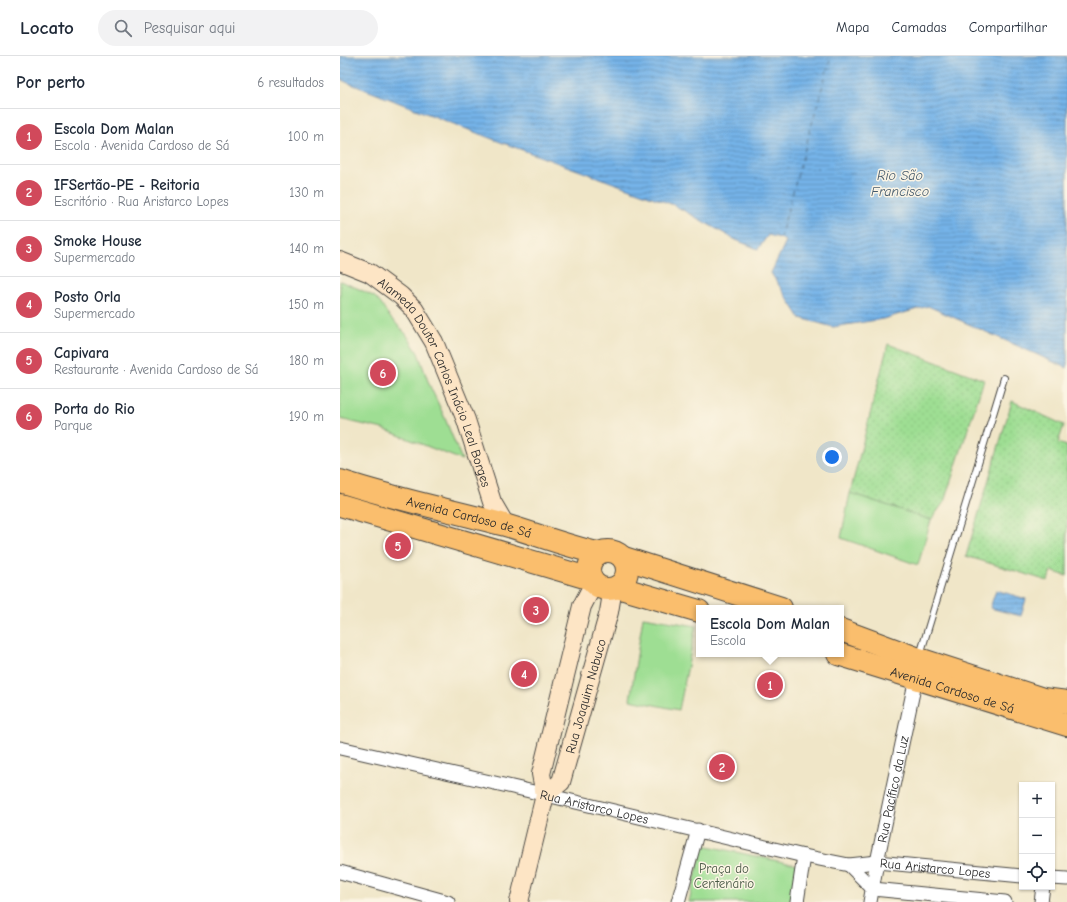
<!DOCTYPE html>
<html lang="pt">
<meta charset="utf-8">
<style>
body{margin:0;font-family:"Comic Neue",sans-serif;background:#f2f2f3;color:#1f2937}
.controls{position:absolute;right:12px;bottom:12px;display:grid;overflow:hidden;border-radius:0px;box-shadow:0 1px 3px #0004}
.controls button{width:36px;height:36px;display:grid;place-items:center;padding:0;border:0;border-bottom:1px solid #e0e1e3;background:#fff;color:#1f2937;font:20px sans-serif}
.you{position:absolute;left:492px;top:401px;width:14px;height:14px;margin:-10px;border:3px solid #fff;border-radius:50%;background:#1a73e8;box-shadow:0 0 0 6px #1a73e833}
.badge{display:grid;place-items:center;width:26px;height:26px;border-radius:50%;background:#d1495b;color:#fff;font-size:13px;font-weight:700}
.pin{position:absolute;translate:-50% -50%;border:2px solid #fff;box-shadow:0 1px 4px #0006}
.popup{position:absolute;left:356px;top:549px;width:148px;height:52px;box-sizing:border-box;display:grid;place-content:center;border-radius:0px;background:#fff;filter:drop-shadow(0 1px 3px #0005);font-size:13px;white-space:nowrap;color:#747a83}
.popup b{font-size:15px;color:#1f2937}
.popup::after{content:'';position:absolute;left:50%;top:100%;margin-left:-8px;border:8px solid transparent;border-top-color:#fff}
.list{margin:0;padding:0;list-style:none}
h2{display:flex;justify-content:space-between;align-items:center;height:52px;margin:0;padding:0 16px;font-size:17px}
h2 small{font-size:13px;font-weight:400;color:#747a83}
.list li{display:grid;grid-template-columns:26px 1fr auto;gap:12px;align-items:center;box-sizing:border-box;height:56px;padding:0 16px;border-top:1px solid #e0e1e3}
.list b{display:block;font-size:15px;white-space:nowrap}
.list p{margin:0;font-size:13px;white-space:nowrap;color:#747a83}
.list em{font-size:13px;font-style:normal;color:#747a83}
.icon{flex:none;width:22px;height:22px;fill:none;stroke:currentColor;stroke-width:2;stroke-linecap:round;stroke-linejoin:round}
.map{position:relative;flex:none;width:727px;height:846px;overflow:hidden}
header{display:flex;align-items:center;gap:24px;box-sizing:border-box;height:56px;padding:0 20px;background:#fff;border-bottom:1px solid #e0e1e3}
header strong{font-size:19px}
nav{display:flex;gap:22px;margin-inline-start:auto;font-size:14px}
.search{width:280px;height:36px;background:#f2f2f3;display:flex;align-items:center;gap:10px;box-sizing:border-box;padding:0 14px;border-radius:22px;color:#747a83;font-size:15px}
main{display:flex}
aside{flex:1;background:#fff}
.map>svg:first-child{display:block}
.grass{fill:url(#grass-dots);stroke:#64845f}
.green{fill:#9ede93;stroke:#64845f}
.water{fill:url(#water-rules);stroke:#506f8a}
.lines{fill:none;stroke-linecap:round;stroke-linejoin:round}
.ferry{stroke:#455b6d;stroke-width:1;stroke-dasharray:5 4;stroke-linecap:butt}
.lane-casing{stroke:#494743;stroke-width:8}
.street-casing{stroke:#494743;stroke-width:15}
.secondary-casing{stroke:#494743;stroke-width:20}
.highway-casing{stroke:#494743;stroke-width:24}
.lane{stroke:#fff;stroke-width:6}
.street{stroke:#fff;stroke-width:13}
.secondary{stroke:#fde5c5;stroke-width:18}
.highway{stroke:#fabe6d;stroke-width:22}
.labels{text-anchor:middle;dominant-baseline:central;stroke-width:3;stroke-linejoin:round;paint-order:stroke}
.street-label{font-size:13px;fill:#2b2b2b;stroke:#fcf5e5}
.park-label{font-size:13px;fill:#485845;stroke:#fcf5e5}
.water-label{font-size:14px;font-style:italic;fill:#455b6d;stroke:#fcf5e5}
</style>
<header>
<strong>Locato</strong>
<div class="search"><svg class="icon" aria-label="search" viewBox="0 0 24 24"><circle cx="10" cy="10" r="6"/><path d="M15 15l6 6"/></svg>Pesquisar aqui</div>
<nav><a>Mapa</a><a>Camadas</a><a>Compartilhar</a></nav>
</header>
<main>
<aside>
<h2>Por perto<small>6 resultados</small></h2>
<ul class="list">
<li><span class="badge">1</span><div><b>Escola Dom Malan</b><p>Escola · Avenida Cardoso de Sá</p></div><em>100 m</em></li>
<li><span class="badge">2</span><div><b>IFSertão-PE - Reitoria</b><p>Escritório · Rua Aristarco Lopes</p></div><em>130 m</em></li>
<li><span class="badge">3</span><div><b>Smoke House</b><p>Supermercado</p></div><em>140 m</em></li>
<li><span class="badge">4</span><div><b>Posto Orla</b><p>Supermercado</p></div><em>150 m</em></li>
<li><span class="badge">5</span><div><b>Capivara</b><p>Restaurante · Avenida Cardoso de Sá</p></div><em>180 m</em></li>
<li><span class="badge">6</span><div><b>Porta do Rio</b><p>Parque</p></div><em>190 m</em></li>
</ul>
</aside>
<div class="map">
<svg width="727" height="846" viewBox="0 0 727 846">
<defs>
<pattern id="grass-dots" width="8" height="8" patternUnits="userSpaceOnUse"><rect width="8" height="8" fill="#9ede93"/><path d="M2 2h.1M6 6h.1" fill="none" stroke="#88bf7f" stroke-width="1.8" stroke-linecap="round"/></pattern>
<pattern id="water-rules" width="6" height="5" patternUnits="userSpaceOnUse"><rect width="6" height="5" fill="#75b3e8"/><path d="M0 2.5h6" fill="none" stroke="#6092bc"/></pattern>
</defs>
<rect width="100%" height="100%" fill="#fcf5e5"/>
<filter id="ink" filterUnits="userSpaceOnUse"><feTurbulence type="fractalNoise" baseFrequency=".025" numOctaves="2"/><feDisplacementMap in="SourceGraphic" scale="8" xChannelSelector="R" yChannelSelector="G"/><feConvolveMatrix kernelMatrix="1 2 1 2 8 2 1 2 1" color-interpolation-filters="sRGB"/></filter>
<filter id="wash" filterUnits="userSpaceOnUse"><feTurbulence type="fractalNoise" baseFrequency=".012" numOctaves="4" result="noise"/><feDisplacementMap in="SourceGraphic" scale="16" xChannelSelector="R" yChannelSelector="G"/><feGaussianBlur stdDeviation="0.9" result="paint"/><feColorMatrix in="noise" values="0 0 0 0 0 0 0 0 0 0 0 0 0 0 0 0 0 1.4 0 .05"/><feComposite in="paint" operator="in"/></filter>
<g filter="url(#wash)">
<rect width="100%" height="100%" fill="#f0e6c8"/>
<!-- grass -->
<g class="grass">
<polygon points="548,288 644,324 604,446 591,464 510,437"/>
<polygon points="672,345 724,369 718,387 727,390 727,520 711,515 708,525 626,500"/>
</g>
<!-- green -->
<g class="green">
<polygon points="0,225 19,233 35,241 41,248 49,260 66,278 78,297 89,328 104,360 122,404 43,373 0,363"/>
<polygon points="510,437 591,464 578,509 501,482"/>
<polygon points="303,561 356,570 339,654 290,644"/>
<polygon points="363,789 457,809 451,846 349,846"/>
</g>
<!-- water -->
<g class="water">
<polygon points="0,0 727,0 727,312 588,250 543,263 493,271 460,262 431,217 446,185 440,182 428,179 418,193 396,184 334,149 155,84 6,26 0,23"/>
<polygon points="656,534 686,543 681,560 650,552"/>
</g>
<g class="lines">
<!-- ferry -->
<polyline class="ferry" points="440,182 491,0"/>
</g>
</g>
<g filter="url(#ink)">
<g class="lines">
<!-- lane casing -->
<g class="lane-casing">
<polyline id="lane" points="580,599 664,322"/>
</g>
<!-- street casing -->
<g class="street-casing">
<g id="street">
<path id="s1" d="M 0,692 L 181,733 L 464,800 L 509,809 L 537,806 L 682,820"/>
<polyline points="509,809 533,833 665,846"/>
<polyline points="0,816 108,846"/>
<polyline points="712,822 727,823"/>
<polyline points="338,846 358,774"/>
<polyline points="457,846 464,800"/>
<path id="s2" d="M 530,846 L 537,806 L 576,622"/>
<polyline points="701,846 703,831"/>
</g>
</g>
<!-- secondary casing -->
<g class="secondary-casing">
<g id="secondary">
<path id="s3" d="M 0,205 L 30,217 L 61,240 L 74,253 L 94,286 L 126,364 L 152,446 L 166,470"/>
<path id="s4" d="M 205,739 L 221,726 L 269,556 L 273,532"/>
<polyline points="179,846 205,739 201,718 242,550 254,527"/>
</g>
</g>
<!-- highway casing -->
<g class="highway-casing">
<g id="highway">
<path id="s5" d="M 0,425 C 54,443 110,454 165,469 C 196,478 226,490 258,497"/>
<polyline points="0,449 251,523"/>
<circle cx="268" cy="514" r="19"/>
<polyline points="284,502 441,552"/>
<polyline points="277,531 359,555"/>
<polyline points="501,574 579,603 703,643 727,646"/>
<path id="s6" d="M 498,598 L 727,669"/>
</g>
</g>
<!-- lane -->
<use href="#lane" class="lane"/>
<!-- street -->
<use href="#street" class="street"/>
<!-- secondary -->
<use href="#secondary" class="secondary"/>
<!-- highway -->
<use href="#highway" class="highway"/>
</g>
</g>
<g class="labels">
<!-- street labels -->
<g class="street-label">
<text stroke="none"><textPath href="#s3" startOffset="163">Alameda Doutor Carlos Inácio Leal Borges</textPath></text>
<text stroke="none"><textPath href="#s5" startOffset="134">Avenida Cardoso de Sá</textPath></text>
<text stroke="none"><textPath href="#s6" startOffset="120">Avenida Cardoso de Sá</textPath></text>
<text stroke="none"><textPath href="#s4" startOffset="110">Rua Joaquim Nabuco</textPath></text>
<text stroke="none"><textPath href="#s2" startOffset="115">Rua Pacífico da Luz</textPath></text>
<text stroke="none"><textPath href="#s1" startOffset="261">Rua Aristarco Lopes</textPath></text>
<text stroke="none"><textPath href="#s1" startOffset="609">Rua Aristarco Lopes</textPath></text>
</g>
<!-- park labels -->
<g class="park-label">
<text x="384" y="812">Praça do<tspan x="384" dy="15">Centenário</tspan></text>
</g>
<!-- water labels -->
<g class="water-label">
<text x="560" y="119">Rio São<tspan x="560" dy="16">Francisco</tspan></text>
</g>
</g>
</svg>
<div class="controls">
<button>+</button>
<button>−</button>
<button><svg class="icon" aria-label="locate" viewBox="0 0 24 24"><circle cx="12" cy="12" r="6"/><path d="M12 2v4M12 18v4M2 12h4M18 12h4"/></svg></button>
</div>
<div class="you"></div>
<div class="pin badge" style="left:430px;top:629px">1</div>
<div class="popup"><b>Escola Dom Malan</b>Escola</div>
<div class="pin badge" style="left:382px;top:711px">2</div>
<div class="pin badge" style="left:196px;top:554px">3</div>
<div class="pin badge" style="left:184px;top:618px">4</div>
<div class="pin badge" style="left:58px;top:490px">5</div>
<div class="pin badge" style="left:43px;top:317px">6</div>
</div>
</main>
